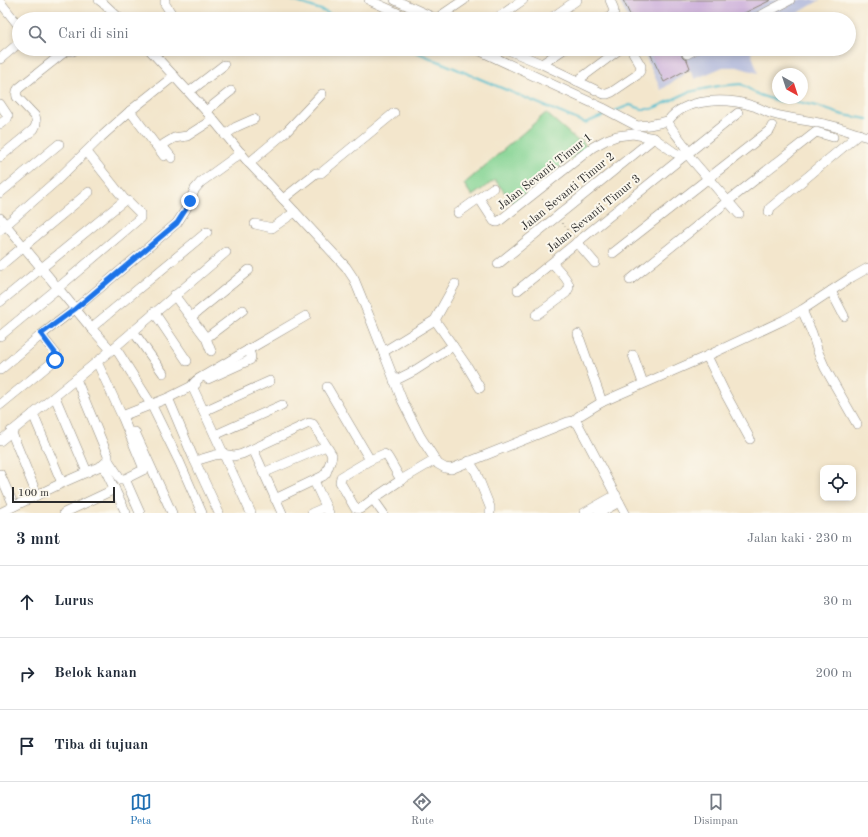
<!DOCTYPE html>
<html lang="id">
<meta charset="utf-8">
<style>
body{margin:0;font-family:"Old Standard TT",serif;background:#f2f2f3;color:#1f2937}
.controls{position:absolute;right:12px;bottom:12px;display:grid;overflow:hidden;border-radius:8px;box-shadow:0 2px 6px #0003}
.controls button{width:36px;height:36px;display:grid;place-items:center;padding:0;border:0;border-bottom:1px solid #e0e1e3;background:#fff;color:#1f2937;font:20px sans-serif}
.compass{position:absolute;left:772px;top:68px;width:36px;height:36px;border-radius:50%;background:#fff;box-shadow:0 2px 6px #0003;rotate:141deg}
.scale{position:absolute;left:12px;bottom:10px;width:103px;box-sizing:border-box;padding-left:4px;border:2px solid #2b2b2b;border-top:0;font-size:11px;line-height:14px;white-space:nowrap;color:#2b2b2b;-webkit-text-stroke:3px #fbf7ec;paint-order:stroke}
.stop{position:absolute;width:12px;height:12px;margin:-9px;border:3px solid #1a73e8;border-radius:50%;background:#fff}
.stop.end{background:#1a73e8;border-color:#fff;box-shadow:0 1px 4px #0008}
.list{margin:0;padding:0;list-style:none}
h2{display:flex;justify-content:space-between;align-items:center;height:52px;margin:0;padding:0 16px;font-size:17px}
h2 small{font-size:13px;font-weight:400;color:#747a83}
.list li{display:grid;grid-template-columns:26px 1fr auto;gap:12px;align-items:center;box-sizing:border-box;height:72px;padding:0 16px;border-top:1px solid #e0e1e3}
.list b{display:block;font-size:15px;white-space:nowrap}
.list em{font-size:13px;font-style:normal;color:#747a83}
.icon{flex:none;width:22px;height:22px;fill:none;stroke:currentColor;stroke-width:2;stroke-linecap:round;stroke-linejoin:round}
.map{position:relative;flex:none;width:868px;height:513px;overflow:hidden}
.search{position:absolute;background:#fff;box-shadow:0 2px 6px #0003;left:12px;right:12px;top:12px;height:44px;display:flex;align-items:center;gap:10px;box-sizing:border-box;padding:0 14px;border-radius:22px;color:#747a83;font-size:15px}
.sheet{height:268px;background:#fff}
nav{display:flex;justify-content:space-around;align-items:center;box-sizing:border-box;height:56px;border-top:1px solid #e0e1e3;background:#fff;font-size:11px;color:#747a83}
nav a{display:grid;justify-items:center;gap:2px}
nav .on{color:#1f6fb2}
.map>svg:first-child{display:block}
.industrial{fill:#bdc3de}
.green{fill:#86d494;stroke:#588060}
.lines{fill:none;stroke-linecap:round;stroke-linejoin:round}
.stream{stroke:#53becf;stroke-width:2}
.building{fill:#cfb4dc}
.minor-casing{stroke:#8f887c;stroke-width:10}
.path{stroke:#8f887c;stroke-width:1;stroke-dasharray:1 3;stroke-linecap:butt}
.minor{stroke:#fff;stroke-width:9}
.route{stroke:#1a73e8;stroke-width:5}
.labels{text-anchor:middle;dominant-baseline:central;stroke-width:4;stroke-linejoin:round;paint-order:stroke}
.street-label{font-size:12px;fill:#2b2b2b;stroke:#fbf7ec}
</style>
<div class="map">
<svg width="868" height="513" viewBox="0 0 868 513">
<rect width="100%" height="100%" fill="#fbf7ec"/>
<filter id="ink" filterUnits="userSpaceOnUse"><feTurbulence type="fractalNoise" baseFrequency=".025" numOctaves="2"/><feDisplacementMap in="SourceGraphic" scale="8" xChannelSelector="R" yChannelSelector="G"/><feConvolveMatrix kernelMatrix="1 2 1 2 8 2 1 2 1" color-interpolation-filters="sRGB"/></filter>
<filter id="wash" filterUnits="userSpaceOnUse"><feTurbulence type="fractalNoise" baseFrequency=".012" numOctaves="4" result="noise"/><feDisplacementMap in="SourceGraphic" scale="16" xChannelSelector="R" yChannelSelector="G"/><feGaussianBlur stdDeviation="0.9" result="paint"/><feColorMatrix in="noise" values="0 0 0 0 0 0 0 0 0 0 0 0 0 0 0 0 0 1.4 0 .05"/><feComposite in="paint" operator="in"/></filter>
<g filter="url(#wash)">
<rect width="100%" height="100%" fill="#f3e6cc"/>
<!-- industrial -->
<g class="industrial">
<polygon points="619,0 820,0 788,19 628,19"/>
<polygon points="642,49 750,49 758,73 737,67 723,67 695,79 690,70 661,90"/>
</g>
<!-- green -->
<polygon class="green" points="546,113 578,141 581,139 587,148 570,159 513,203 495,180 472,196 464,184"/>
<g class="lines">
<!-- stream -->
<g class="stream">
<polyline points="291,0 321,10 340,19"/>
<polyline points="409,49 585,123 608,114"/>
<polyline points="615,111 630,105 642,109 652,109 689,92 718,86 741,84 759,95 778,101 798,102 817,106 843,115 868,119"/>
</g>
</g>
<g id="blocks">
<!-- building -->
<g class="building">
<polygon points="623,0 771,0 732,19 632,19"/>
<polygon points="648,49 682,49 682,57 684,59 687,60 690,68 664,82"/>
</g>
</g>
</g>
<g filter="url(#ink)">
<use href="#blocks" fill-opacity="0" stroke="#8f887c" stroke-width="1"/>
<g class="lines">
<!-- minor casing -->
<g class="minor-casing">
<g id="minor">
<polyline points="99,0 103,3 120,19"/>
<polyline points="165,0 165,4 175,19"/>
<polyline points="369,0 411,19"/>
<polyline points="395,0 437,19"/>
<polyline points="0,2 19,26"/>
<polyline points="436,19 464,0"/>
<polyline points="496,19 523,0"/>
<polyline points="550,19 577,0"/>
<polyline points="607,19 611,16 614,12 613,7 610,0"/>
<polyline points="754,19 790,0"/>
<polyline points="149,49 206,111 249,163 283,199 346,267 354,279 372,323 402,400 420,436 438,464 445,468 451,469 568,422 574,421 578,424 625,513"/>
<polyline points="476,49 603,108 637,126 649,125 668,121"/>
<polyline points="506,49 542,64 604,94 607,94 612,92 637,75 640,71 641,66 631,49"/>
<polyline points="687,54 696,49"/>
<polyline points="0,59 19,43"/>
<polyline points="542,64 564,49"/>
<polyline points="577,81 620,49"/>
<polyline points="189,92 224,65"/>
<polyline points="0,104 8,116 7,119 0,124"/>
<polyline points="130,111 164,156"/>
<polyline points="206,111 231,91"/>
<polyline points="738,113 687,154 739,214"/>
<polyline points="225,135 236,127 254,119"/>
<polyline points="87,152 125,200"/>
<path d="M 0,157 L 34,129 C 37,124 37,121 35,116 L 17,97 C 16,93 16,91 19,88 L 67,50 L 73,51 L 76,49"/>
<polyline points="172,158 164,148 164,144 174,138 187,136 212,120"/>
<polyline points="249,163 287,131 322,94"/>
<polyline points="0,193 59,144"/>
<path d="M 479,198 L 494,221 L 496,222 L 498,222 L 593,147 L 606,140 L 617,136 L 633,134 L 654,138 L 675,153 L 684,156 L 687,154 C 687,143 671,132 668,121 C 685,97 728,98 753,106 C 760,108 766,112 773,114 C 790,119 807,120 824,124 C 839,127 854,133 868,137"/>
<polyline points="283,199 316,173 321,173 394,113"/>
<polyline points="769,212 770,208 859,134"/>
<polyline points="458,213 493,188"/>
<polyline points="0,218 91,328 111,350"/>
<polyline points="255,224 272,228 295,212"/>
<polyline points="0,230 56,181 101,137 130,111 174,76"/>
<polyline points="577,242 595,263"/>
<polyline points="613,253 770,130 772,126"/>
<polyline points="498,264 654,138"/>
<polyline points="0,266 89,192"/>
<polyline points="630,280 728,201 816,132 833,137"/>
<polyline points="518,290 684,156"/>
<polyline points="831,291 844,316"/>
<polyline points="174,295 206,338 211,351"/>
<polyline points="0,302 125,200 128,201 140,213 140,218 58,288 0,336"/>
<polyline points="802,310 812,333 818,352 825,368 857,424"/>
<polyline points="154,312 187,361"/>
<path d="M 536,315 L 566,293 C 567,291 569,289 569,287 C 570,281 556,267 552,263"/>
<polyline points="191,317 249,270"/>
<polyline points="435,320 467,366 480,388"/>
<polyline points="91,328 207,232"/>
<polyline points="133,331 163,373"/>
<polyline points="578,334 602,402"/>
<polyline points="206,338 243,310"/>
<polyline points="115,347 151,404 180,463 202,513"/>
<polyline points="383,352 435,320 455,284"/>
<polyline points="633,355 643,383"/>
<polyline points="707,356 725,393 750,439"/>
<polyline points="97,362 122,416 144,469"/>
<polyline points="0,370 41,335 75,309 177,223 186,209 195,189 201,182 241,153"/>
<path d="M 208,379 L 250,360 C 252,357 250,353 248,350"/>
<polyline points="394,381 414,371 453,346"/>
<polyline points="327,387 370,460"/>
<polyline points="55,397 87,472"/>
<polyline points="168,398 193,457 219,513"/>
<polyline points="0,405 55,360 57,357 56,354 41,335"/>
<polyline points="204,411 270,381"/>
<polyline points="33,414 62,483"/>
<polyline points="122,416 168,398 196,384"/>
<polyline points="574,421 579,416 602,402 707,356 784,320 802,310 852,277 868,268"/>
<polyline points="11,431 37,495"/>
<polyline points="135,432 172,513"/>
<polyline points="215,435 282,405"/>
<polyline points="0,441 115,347 226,252"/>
<polyline points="253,449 282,513"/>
<polyline points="108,460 120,478 121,479 125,479 140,513"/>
<polyline points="195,461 215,455 222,454 234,456 242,454 309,423 313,424 332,455 331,460 326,473 323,476 275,499"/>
<polyline points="469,461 476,472 490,507 490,513"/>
<polyline points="103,465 126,513"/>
<polyline points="263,473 326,446"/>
<polyline points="0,474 14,506"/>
<polyline points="125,479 149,467"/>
<polyline points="314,481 329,513"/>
<polyline points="373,499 360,509 355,508 340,482 341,477 370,460 384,454 387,456 389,459 401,480"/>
<polyline points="0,513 62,483 103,465 108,460 108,456 76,379"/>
<polyline points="64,513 115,489"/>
<path d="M 251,513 L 192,386 C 194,380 202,377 207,374 L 306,316"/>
<polyline points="312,513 326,507"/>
<polyline points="383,513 373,499 401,480 435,460"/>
<polyline points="584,513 616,495"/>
<polyline points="599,513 619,502"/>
</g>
</g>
<!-- path -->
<g class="path">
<polyline points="542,199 551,210"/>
<polyline points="562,223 573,236"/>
</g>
<!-- minor -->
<use href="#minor" class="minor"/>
</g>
</g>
<g class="lines" filter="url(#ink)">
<!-- route -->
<polyline class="route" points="55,360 57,357 56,354 41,334 75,309 177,223 186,209 190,201"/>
</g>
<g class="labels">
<!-- street labels -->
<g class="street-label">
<text transform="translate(545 172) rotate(-38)">Jalan Sevanti Timur 1</text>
<text transform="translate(568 192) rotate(-39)">Jalan Sevanti Timur 2</text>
<text transform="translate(594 214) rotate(-39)">Jalan Sevanti Timur 3</text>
</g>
</g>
</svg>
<div class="controls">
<button><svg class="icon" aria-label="locate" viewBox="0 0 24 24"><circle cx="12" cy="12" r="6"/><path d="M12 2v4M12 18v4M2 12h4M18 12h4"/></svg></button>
</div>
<svg class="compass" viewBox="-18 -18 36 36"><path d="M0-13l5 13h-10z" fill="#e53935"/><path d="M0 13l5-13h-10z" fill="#747a83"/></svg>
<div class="scale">100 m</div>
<div class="stop" style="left:55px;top:360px"></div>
<div class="stop end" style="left:190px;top:201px"></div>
<div class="search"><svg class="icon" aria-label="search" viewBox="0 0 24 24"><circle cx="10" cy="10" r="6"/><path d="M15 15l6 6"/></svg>Cari di sini</div>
</div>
<section class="sheet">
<h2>3 mnt<small>Jalan kaki · 230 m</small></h2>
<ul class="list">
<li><svg class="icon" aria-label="ahead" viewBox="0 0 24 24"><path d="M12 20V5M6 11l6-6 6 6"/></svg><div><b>Lurus</b></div><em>30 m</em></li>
<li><svg class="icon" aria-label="right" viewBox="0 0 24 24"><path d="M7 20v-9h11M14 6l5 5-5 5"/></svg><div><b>Belok kanan</b></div><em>200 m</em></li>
<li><svg class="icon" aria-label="arrive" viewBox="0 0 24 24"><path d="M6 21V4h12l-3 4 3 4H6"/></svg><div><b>Tiba di tujuan</b></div></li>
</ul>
</section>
<nav>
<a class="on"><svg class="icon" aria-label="map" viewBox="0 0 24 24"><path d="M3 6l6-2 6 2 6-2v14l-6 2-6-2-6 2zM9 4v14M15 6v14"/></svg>Peta</a>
<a><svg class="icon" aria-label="directions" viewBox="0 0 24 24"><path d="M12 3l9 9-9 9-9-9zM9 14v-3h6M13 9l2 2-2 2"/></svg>Rute</a>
<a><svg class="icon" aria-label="saved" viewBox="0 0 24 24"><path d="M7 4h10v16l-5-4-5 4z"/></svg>Disimpan</a>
</nav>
